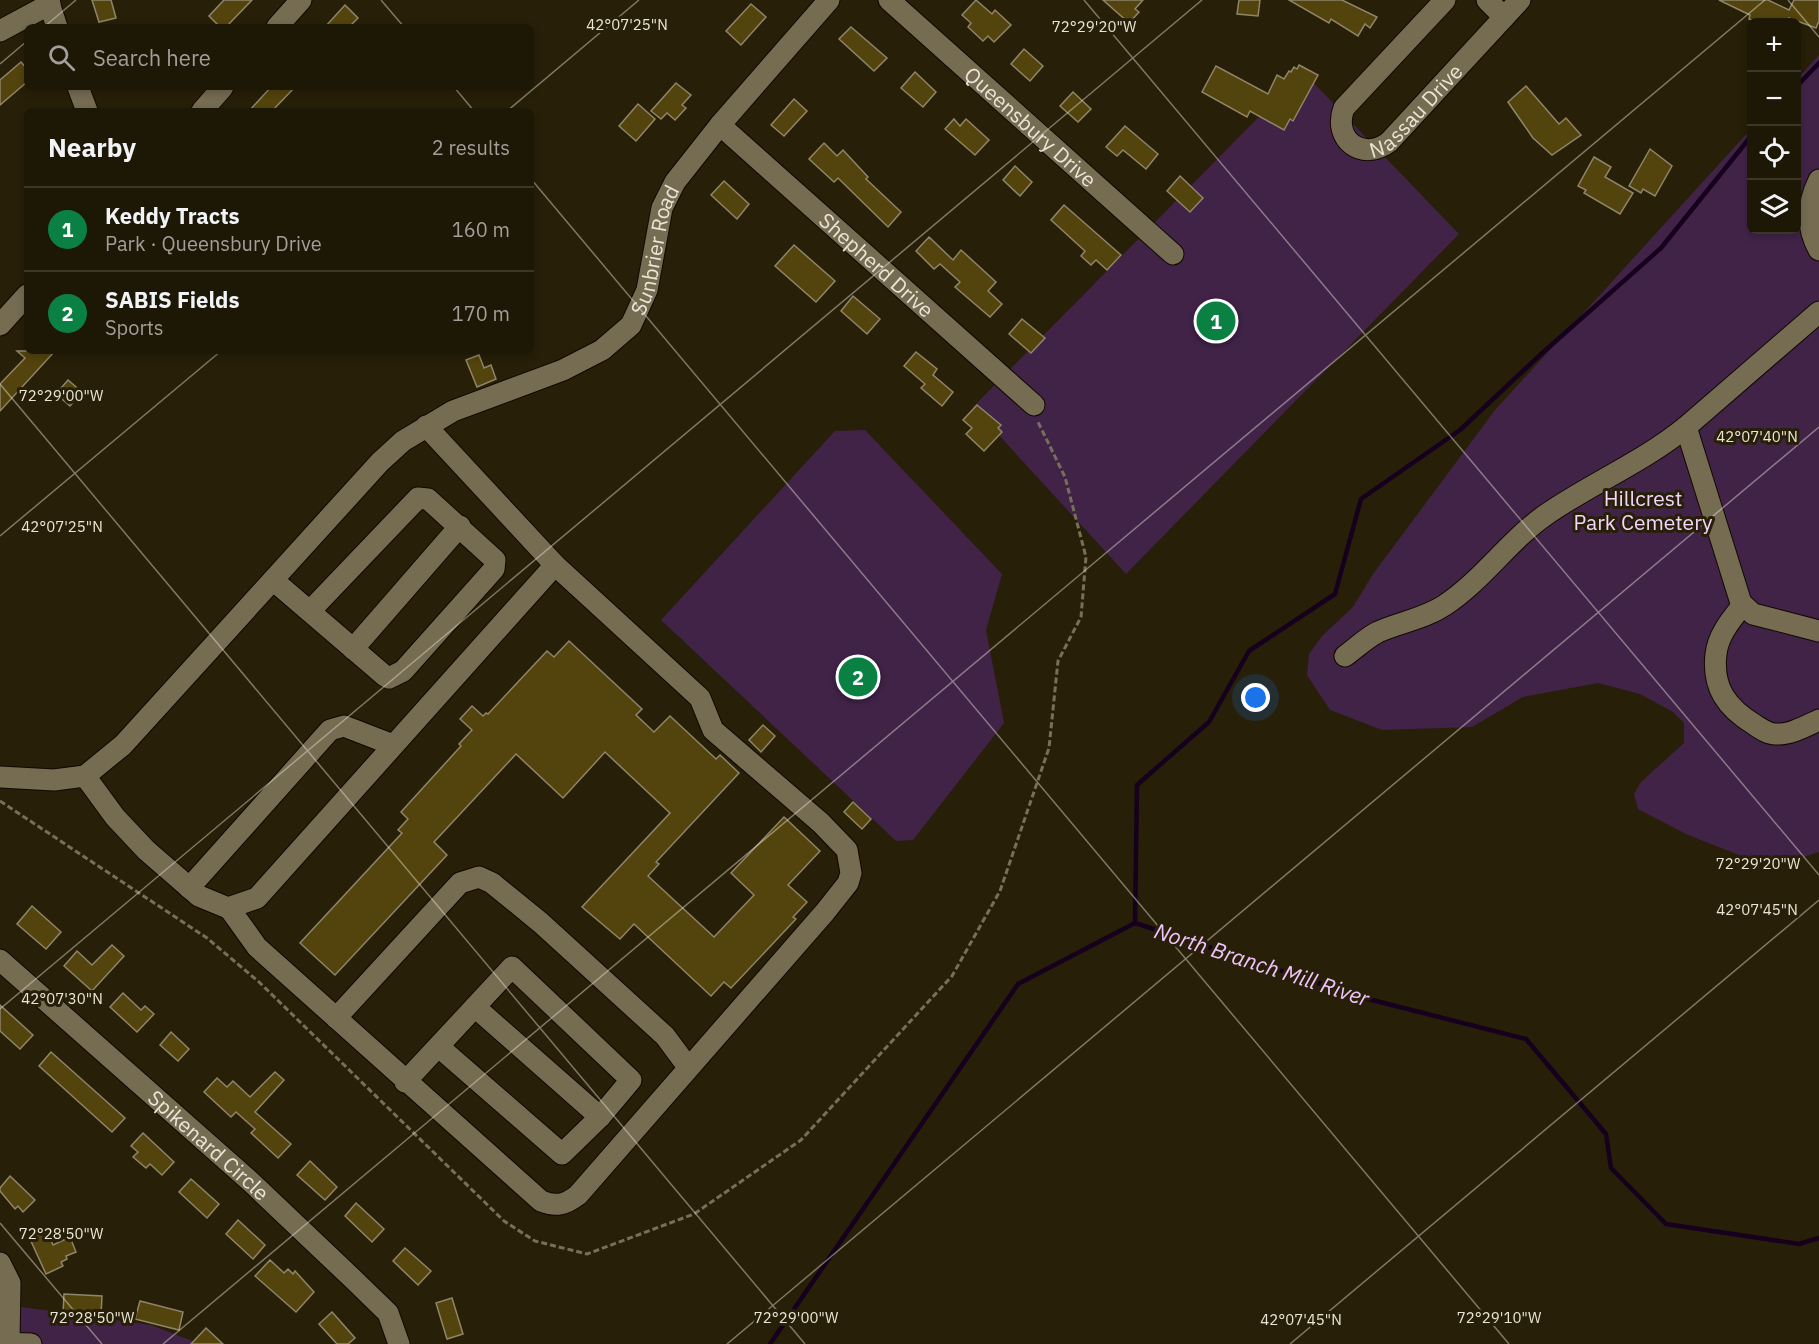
<!DOCTYPE html>
<meta charset="utf-8">
<style>
body{margin:0;font-family:"IBM Plex Sans",sans-serif;background:#25200f;color:#f1f3f6}
.controls{position:absolute;right:18px;top:18px;display:grid;overflow:hidden;border-radius:9px;box-shadow:0 3px 9px #0003}
.controls button{width:54px;height:54px;display:grid;place-items:center;padding:0;border:0;border-bottom:2px solid #3b3627;background:#1d1705;color:#f1f3f6;font:30px sans-serif}
.you{position:absolute;left:1256px;top:698px;width:21px;height:21px;margin:-15px;border:4px solid #fff;border-radius:50%;background:#1a73e8;box-shadow:0 0 0 9px #1a73e833}
.badge{display:grid;place-items:center;width:39px;height:39px;border-radius:50%;background:#0b8043;color:#fff;font-size:20px;font-weight:700}
.pin{position:absolute;translate:-50% -50%;border:3px solid #fff;box-shadow:0 2px 6px #0006}
.list{margin:0;padding:0;list-style:none}
h2{display:flex;justify-content:space-between;align-items:center;height:78px;margin:0;padding:0 24px;font-size:26px}
h2 small{font-size:20px;font-weight:400;color:#a09f9a}
.list li{display:grid;grid-template-columns:39px 1fr auto;gap:18px;align-items:center;box-sizing:border-box;height:84px;padding:0 24px;border-top:2px solid #3b3627}
.list b{display:block;font-size:22px;white-space:nowrap}
.list p{margin:0;font-size:20px;white-space:nowrap;color:#a09f9a}
.list em{font-size:20px;font-style:normal;color:#a09f9a}
.icon{flex:none;width:33px;height:33px;fill:none;stroke:currentColor;stroke-width:2;stroke-linecap:round;stroke-linejoin:round}
.map{position:relative;flex:none;width:1819px;height:1344px;overflow:hidden}
.search{position:absolute;background:#1d1705;box-shadow:0 3px 9px #0003;left:24px;top:24px;width:510px;height:66px;display:flex;align-items:center;gap:15px;box-sizing:border-box;padding:0 21px;border-radius:9px;color:#a09f9a;font-size:22px}
.panel{position:absolute;background:#1d1705;box-shadow:0 3px 9px #0003;left:24px;top:108px;width:510px;height:246px;border-radius:9px}
.map>svg:first-child{display:block}
.green{fill:#412348}
.lines{fill:none;stroke-linecap:round;stroke-linejoin:round}
.stream{stroke:#16001d;stroke-width:4.5}
.building{fill:#53430c;stroke:#8f856a;stroke-width:1.5}
.minor-casing{stroke:#100800;stroke-width:23}
.path{stroke:#76705b;stroke-width:3;stroke-dasharray:6 3;stroke-linecap:butt}
.minor{stroke:#756c52;stroke-width:21}
.ticks{fill:none;stroke:#eae5d6;stroke-width:1.5;stroke-opacity:0.45}
.labels{text-anchor:middle;dominant-baseline:central;stroke-width:6;stroke-linejoin:round;paint-order:stroke}
.street-label{font-size:21px;fill:#eae5d6;stroke:#271f07}
.park-label{font-size:21px;fill:#f4d5fb;stroke:#271f07}
.water-label{font-size:22px;font-style:italic;fill:#f1c3fc;stroke:#271f07}
.ticks-label{font-size:15px;text-anchor:middle;fill:#eae5d6;stroke:#271f07;stroke-width:6;stroke-linejoin:round;paint-order:stroke}
</style>
<div class="map">
<svg width="1819" height="1344" viewBox="0 0 1819 1344">
<rect width="100%" height="100%" fill="#271f07"/>
<!-- green -->
<g class="green">
<polygon points="1819,55 1819,852 1785,863 1739,855 1688,835 1638,809 1634,794 1641,782 1684,743 1684,723 1673,712 1640,694 1598,683 1523,697 1472,727 1382,730 1330,710 1307,675 1309,654 1322,636 1353,607 1373,574 1495,410 1751,129 1752,230 1796,230 1797,79"/>
<polygon points="1303,72 1459,234 1126,574 973,407"/>
<polygon points="865,430 1002,574 986,630 1004,723 913,840 896,841 661,620 835,431"/>
<polygon points="0,1304 151,1325 200,1344 0,1344"/>
</g>
<g class="lines">
<!-- stream -->
<g class="stream">
<polyline points="1796,87 1819,63"/>
<polyline points="1135,923 1137,785 1209,722 1249,651 1335,594 1361,499 1460,430 1539,356 1661,248 1752,135"/>
<polyline points="770,1344 1018,984 1135,923 1368,999 1526,1039 1606,1134 1611,1168 1666,1224 1799,1244 1819,1238"/>
</g>
</g>
<!-- building -->
<g class="building">
<polygon points="92,0 111,0 116,18 99,22"/>
<polygon points="224,0 252,0 226,27 220,27 209,16"/>
<polygon points="976,0 992,14 995,10 1011,25 994,42 988,36 983,41 968,27 971,23 962,15"/>
<polygon points="1103,0 1143,0 1135,9 1139,12 1129,23"/>
<polygon points="1239,0 1260,0 1258,16 1237,14"/>
<polygon points="1289,0 1342,0 1377,17 1370,28 1365,24 1358,36 1331,19 1329,23"/>
<polygon points="1719,0 1768,0 1789,10 1794,0 1819,0 1819,21 1816,28 1789,18 1786,22 1756,22 1749,19 1750,15"/>
<polygon points="751,4 766,17 741,45 726,31"/>
<polygon points="345,5 358,18 349,27 325,27"/>
<polygon points="851,27 887,58 874,71 839,39"/>
<polygon points="1024,49 1043,66 1030,81 1011,64"/>
<polygon points="21,62 27,69 27,82 0,105 0,80"/>
<polygon points="1299,65 1318,75 1293,121 1290,119 1284,130 1250,111 1247,117 1202,92 1216,66 1268,94 1277,75 1284,79 1289,71 1291,72 1294,67 1297,69"/>
<polygon points="915,72 936,92 923,107 901,88"/>
<polygon points="676,83 691,95 682,105 686,108 675,120 667,113 661,119 651,111"/>
<polygon points="1526,86 1559,124 1566,118 1581,135 1552,155 1533,138 1508,102"/>
<polygon points="271,87 295,87 272,111 249,111"/>
<polygon points="1073,92 1091,109 1078,122 1060,106"/>
<polygon points="794,99 807,111 784,136 771,125"/>
<polygon points="638,104 655,119 636,141 619,126"/>
<polygon points="954,119 960,126 966,119 989,140 975,155 945,129"/>
<polygon points="1125,126 1158,154 1146,169 1123,150 1117,156 1106,147"/>
<polygon points="824,143 837,156 843,150 868,177 866,179 901,212 888,227 838,178 834,182 809,159"/>
<polygon points="1650,149 1672,166 1655,196 1643,189 1641,193 1629,186"/>
<polygon points="1594,157 1611,167 1605,177 1633,193 1620,214 1584,193 1586,190 1578,186"/>
<polygon points="1015,166 1032,182 1020,196 1003,180"/>
<polygon points="1180,176 1203,198 1190,212 1167,191"/>
<polygon points="724,181 749,204 737,219 711,195"/>
<polygon points="1064,205 1121,255 1107,270 1096,260 1091,265 1081,256 1085,251 1051,220"/>
<polygon points="929,237 953,260 961,250 996,282 988,291 1002,304 990,317 955,287 960,282 940,264 934,269 916,251"/>
<polygon points="794,245 835,281 816,302 775,266"/>
<polygon points="853,296 880,319 867,334 841,311"/>
<polygon points="1022,319 1045,338 1031,353 1009,334"/>
<polygon points="17,351 55,351 0,411 0,384 25,358"/>
<polygon points="916,352 937,369 933,375 953,392 942,406 921,388 925,384 904,366"/>
<polygon points="479,355 484,368 491,365 496,379 477,387 466,360"/>
<polygon points="68,380 82,392 70,406 56,394"/>
<polygon points="977,405 1001,425 998,428 1002,432 984,451 966,434 972,428 963,420"/>
<polygon points="569,641 642,709 636,715 654,732 670,716 716,759 720,755 739,773 656,862 659,864 648,876 714,937 754,895 731,873 784,817 820,851 788,885 807,902 793,917 796,919 731,988 724,982 711,996 634,924 620,939 582,907 670,813 605,752 563,798 516,754 434,842 447,855 335,975 300,943 402,833 398,830 408,819 401,812 461,746 459,744 472,730 460,719 472,706 483,716 486,713 488,714 547,651 554,657"/>
<polygon points="763,725 775,736 761,752 749,740"/>
<polygon points="853,802 871,819 862,829 844,812"/>
<polygon points="32,906 61,932 46,949 17,924"/>
<polygon points="112,945 124,956 92,991 64,966 77,951 92,965"/>
<polygon points="123,993 141,1010 145,1006 154,1014 137,1032 110,1007"/>
<polygon points="0,1005 33,1035 20,1049 0,1031"/>
<polygon points="171,1032 189,1049 178,1061 160,1045"/>
<polygon points="51,1052 125,1118 112,1132 39,1066"/>
<polygon points="275,1072 284,1080 255,1112 291,1144 278,1158 251,1133 255,1129 236,1112 231,1117 204,1092 217,1078 227,1087 233,1081 250,1097"/>
<polygon points="143,1133 174,1162 162,1175 150,1164 146,1168 133,1157 138,1152 131,1146"/>
<polygon points="310,1161 337,1187 325,1200 297,1175"/>
<polygon points="10,1176 35,1200 23,1212 18,1206 15,1209 0,1191 0,1188"/>
<polygon points="191,1179 219,1204 207,1218 179,1192"/>
<polygon points="356,1203 384,1229 372,1242 345,1216"/>
<polygon points="238,1220 265,1245 253,1259 226,1234"/>
<polygon points="47,1231 53,1245 70,1237 76,1252 66,1256 67,1259 61,1262 63,1266 46,1274 30,1239"/>
<polygon points="405,1248 431,1271 418,1285 393,1261"/>
<polygon points="270,1260 284,1273 288,1269 293,1274 295,1271 314,1292 296,1312 255,1276"/>
<polygon points="64,1294 102,1296 101,1315 63,1313"/>
<polygon points="452,1298 463,1334 447,1339 436,1303"/>
<polygon points="140,1301 183,1312 179,1330 135,1319"/>
<polygon points="332,1312 355,1338 348,1344 337,1344 319,1324"/>
<polygon points="206,1328 223,1344 191,1344"/>
</g>
<g class="lines">
<!-- minor casing -->
<g class="minor-casing">
<g id="minor">
<polyline points="48,0 57,27"/>
<path id="s1" d="M 889,0 L 1173,254"/>
<path id="s2" d="M 1445,0 L 1344,108 C 1332,140 1363,162 1389,142 L 1520,0"/>
<polyline points="1487,0 1504,17"/>
<polyline points="277,27 301,0"/>
<polyline points="0,31 50,4"/>
<polyline points="78,87 87,111"/>
<polyline points="202,111 223,87"/>
<path id="s3" d="M 720,125 L 1034,405"/>
<path d="M 1819,180 C 1807,204 1806,227 1819,250"/>
<polyline points="0,325 27,295"/>
<polyline points="1686,427 1819,312"/>
<polyline points="273,580 385,676 389,678 403,671 494,569 495,560 428,499 418,498 310,611"/>
<path d="M 1742,606 C 1731,620 1718,635 1716,654 C 1712,688 1727,708 1755,725 C 1761,729 1768,734 1776,734 C 1790,735 1806,726 1819,720"/>
<polyline points="353,649 460,526"/>
<path d="M 1345,656 C 1355,649 1366,638 1378,632 C 1400,622 1424,619 1445,605 C 1484,579 1509,540 1547,514 C 1592,483 1643,462 1686,427 L 1741,603 L 1753,614 L 1819,631"/>
<polyline points="85,776 115,817 146,850 199,896 228,908 257,898 555,565 426,426"/>
<path id="s4" d="M 0,777 L 54,780 L 85,776 L 123,745 L 380,462 L 403,441 L 453,411 L 563,370 L 602,350 L 631,325 L 647,290 L 662,208 L 675,182 L 720,125 L 829,0"/>
<polyline points="189,888 330,730 344,726 393,745"/>
<path d="M 229,908 L 257,947 L 541,1201 C 556,1207 565,1205 578,1195 L 825,912 L 848,883 L 851,873 L 847,850 L 821,823 L 713,730 L 700,698 L 555,565"/>
<path id="s5" d="M 0,960 L 252,1183 L 352,1278 L 388,1313 L 399,1344"/>
<polyline points="475,1007 600,1117"/>
<polyline points="336,1018 460,883 479,877 492,883 541,923 665,1036 688,1067"/>
<polyline points="405,1082 512,967 631,1080 600,1117 562,1154 439,1047"/>
<polyline points="0,1263 10,1283 9,1343"/>
<polyline points="0,1343 31,1344"/>
</g>
</g>
<!-- path -->
<polyline class="path" points="0,801 207,938 259,982 504,1221 535,1241 587,1254 694,1214 801,1140 952,976 1000,891 1049,748 1058,661 1081,617 1086,557 1065,477 1038,422"/>
<!-- minor -->
<use href="#minor" class="minor"/>
</g>
<!-- ticks -->
<path class="ticks" d="M 381,0 L 404,27M 1084,0 L 1819,875M 1788,0 L 1819,37M 44,27 L 76,0M 0,64 L 27,41M 454,87 L 474,111M 507,111 L 639,0M 531,179 L 1509,1344M 0,384 L 805,1344M 0,536 L 221,351M 0,1009 L 1202,0M 0,1223 L 102,1344M 163,1344 L 1765,0M 727,1344 L 1819,427M 1290,1344 L 1819,900"/>
<g class="labels">
<!-- street labels -->
<g class="street-label">
<text stroke="none"><textPath href="#s2" startOffset="268">Nassau Drive</textPath></text>
<text stroke="none"><textPath href="#s1" startOffset="190">Queensbury Drive</textPath></text>
<text stroke="none"><textPath href="#s4" startOffset="885">Sunbrier Road</textPath></text>
<text stroke="none"><textPath href="#s3" startOffset="210">Shepherd Drive</textPath></text>
<text stroke="none"><textPath href="#s5" startOffset="279">Spikenard Circle</textPath></text>
</g>
<!-- park labels -->
<g class="park-label">
<text x="1643" y="498">Hillcrest<tspan x="1643" dy="24">Park Cemetery</tspan></text>
</g>
<!-- water labels -->
<g class="water-label">
<text transform="translate(1262 964) rotate(18)">North Branch Mill River</text>
</g>
</g>
<g class="ticks-label">
<text x="627" y="30">42°07'25"N</text>
<text x="1094" y="32">72°29'20"W</text>
<text x="61" y="401">72°29'00"W</text>
<text x="1757" y="442">42°07'40"N</text>
<text x="62" y="532">42°07'25"N</text>
<text x="1758" y="869">72°29'20"W</text>
<text x="1757" y="915">42°07'45"N</text>
<text x="62" y="1004">42°07'30"N</text>
<text x="61" y="1239">72°28'50"W</text>
<text x="92" y="1323">72°28'50"W</text>
<text x="796" y="1323">72°29'00"W</text>
<text x="1499" y="1323">72°29'10"W</text>
<text x="1301" y="1325">42°07'45"N</text>
</g>
</svg>
<div class="controls">
<button>+</button>
<button>−</button>
<button><svg class="icon" aria-label="locate" viewBox="0 0 24 24"><circle cx="12" cy="12" r="6"/><path d="M12 2v4M12 18v4M2 12h4M18 12h4"/></svg></button>
<button><svg class="icon" aria-label="layers" viewBox="0 0 24 24"><path d="M12 4l9 5-9 5-9-5zM3 14l9 5 9-5"/></svg></button>
</div>
<div class="you"></div>
<div class="pin badge" style="left:1216px;top:321px">1</div>
<div class="pin badge" style="left:858px;top:677px">2</div>
<div class="search"><svg class="icon" aria-label="search" viewBox="0 0 24 24"><circle cx="10" cy="10" r="6"/><path d="M15 15l6 6"/></svg>Search here</div>
<section class="panel">
<h2>Nearby<small>2 results</small></h2>
<ul class="list">
<li><span class="badge">1</span><div><b>Keddy Tracts</b><p>Park · Queensbury Drive</p></div><em>160 m</em></li>
<li><span class="badge">2</span><div><b>SABIS Fields</b><p>Sports</p></div><em>170 m</em></li>
</ul>
</section>
</div>
